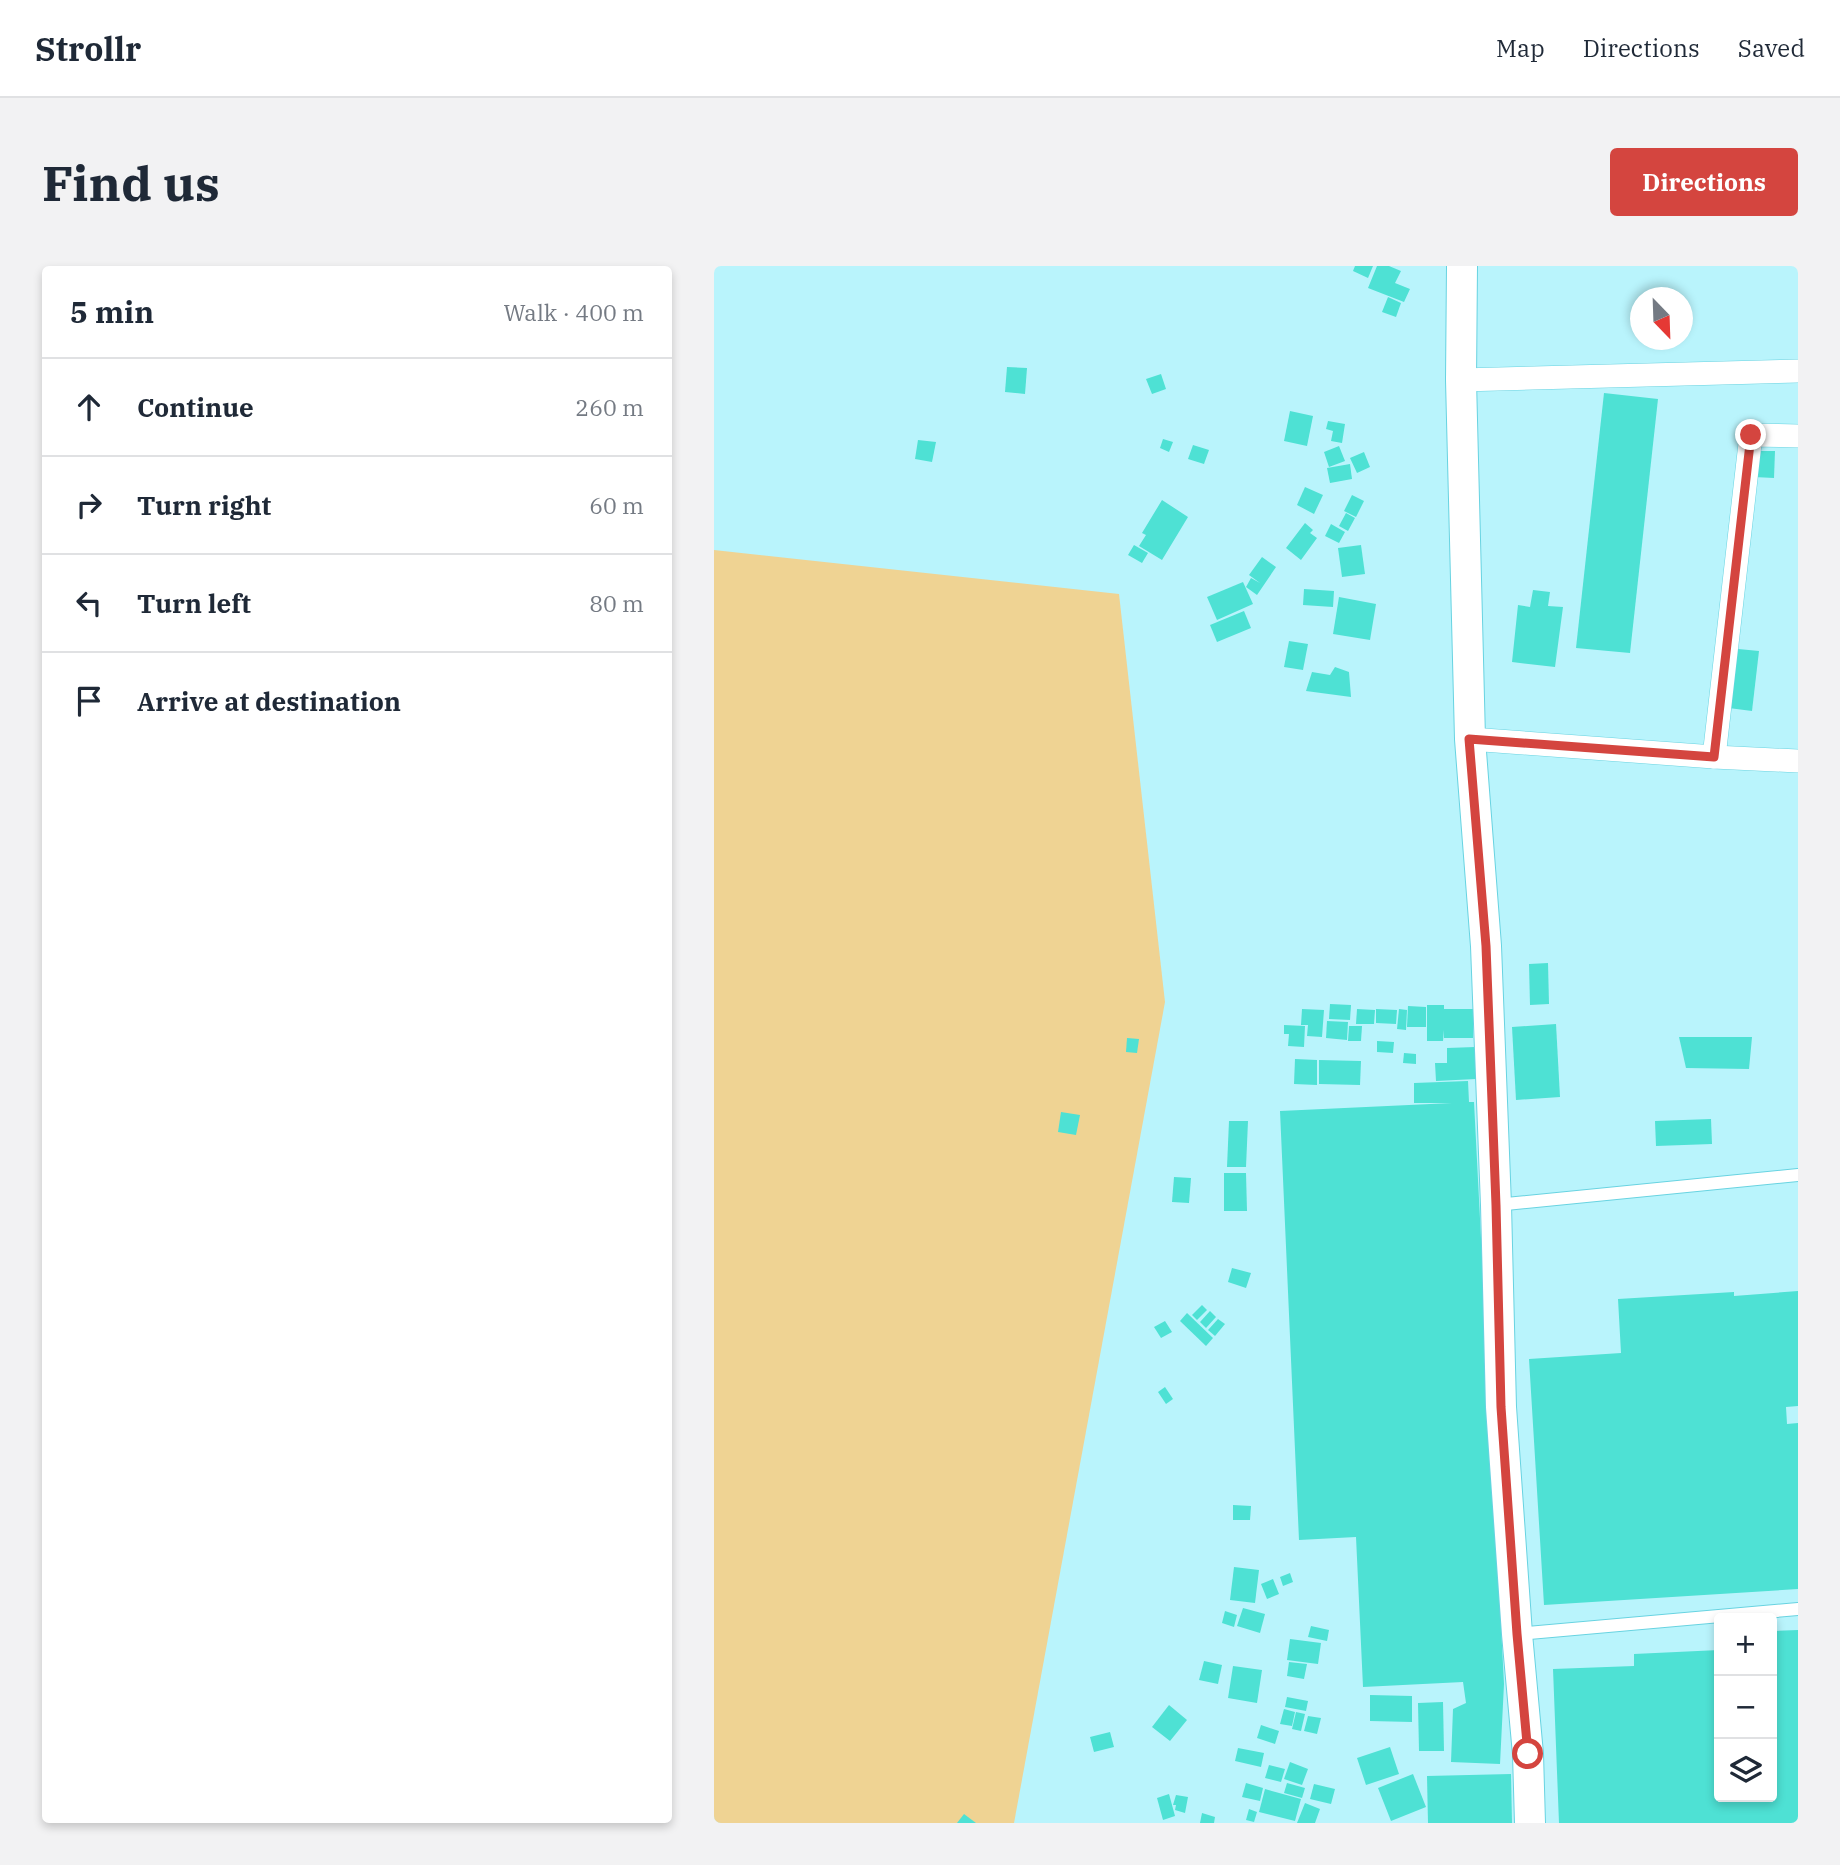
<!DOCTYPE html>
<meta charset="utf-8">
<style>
body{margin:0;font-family:"IBM Plex Serif",serif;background:#f2f2f3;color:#1f2937}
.controls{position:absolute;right:21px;bottom:21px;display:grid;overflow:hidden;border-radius:7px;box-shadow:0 4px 10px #0003}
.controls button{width:63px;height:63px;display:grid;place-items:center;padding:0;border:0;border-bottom:2px solid #e0e1e3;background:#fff;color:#1f2937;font:35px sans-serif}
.compass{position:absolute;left:916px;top:21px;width:63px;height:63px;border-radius:50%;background:#fff;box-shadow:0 4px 10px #0003;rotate:157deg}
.stop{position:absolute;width:21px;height:21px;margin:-16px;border:5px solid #d4453f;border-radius:50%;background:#fff}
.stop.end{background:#d4453f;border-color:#fff;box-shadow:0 2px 7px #0008}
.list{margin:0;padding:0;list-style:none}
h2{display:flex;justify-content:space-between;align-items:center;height:91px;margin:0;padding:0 28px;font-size:30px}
h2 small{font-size:23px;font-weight:400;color:#747a83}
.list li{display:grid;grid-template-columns:46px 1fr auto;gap:21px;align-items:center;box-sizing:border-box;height:98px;padding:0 28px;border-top:2px solid #e0e1e3}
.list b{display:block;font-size:26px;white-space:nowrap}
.list em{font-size:23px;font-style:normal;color:#747a83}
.icon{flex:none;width:38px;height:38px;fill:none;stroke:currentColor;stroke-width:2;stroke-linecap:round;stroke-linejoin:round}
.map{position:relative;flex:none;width:1084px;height:1557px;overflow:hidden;border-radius:7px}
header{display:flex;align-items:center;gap:42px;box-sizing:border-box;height:98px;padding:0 35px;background:#fff;border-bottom:2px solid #e0e1e3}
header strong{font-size:33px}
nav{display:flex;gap:38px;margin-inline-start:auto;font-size:24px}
.intro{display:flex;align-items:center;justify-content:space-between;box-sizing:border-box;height:168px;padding:0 42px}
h1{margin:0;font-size:49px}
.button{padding:18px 32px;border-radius:7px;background:#d4453f;color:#fff;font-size:24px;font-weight:700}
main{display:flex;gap:42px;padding:0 42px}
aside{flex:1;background:#fff;border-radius:7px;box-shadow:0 4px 10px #0003}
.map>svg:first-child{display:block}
.green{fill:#efd393}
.building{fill:#4ee1d4}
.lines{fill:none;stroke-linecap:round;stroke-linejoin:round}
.service-casing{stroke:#68d3e1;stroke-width:14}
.minor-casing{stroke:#68d3e1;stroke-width:24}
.tertiary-casing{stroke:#68d3e1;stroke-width:32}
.service{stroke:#fff;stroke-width:12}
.minor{stroke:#fff;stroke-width:23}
.tertiary{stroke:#fff;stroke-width:30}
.route{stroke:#d4453f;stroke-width:9}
</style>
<header>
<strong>Strollr</strong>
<nav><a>Map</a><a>Directions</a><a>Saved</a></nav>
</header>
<div class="intro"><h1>Find us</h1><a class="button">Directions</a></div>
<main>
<aside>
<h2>5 min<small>Walk · 400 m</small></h2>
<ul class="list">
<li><svg class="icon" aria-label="ahead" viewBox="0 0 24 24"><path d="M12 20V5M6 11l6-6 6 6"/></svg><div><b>Continue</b></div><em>260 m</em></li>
<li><svg class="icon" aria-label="right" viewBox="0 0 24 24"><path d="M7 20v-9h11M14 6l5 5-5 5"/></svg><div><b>Turn right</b></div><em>60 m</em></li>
<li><svg class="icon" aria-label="left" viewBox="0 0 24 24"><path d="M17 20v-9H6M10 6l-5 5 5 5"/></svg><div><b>Turn left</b></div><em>80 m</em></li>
<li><svg class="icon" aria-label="arrive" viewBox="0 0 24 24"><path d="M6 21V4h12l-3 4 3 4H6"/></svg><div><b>Arrive at destination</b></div></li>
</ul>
</aside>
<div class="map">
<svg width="1084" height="1557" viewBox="0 0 1084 1557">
<rect width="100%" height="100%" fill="#b9f4fc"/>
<!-- green -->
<polygon class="green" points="0,284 405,328 451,736 300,1557 0,1557"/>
<!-- building -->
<g class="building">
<polygon points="641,0 659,0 654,12 639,5"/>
<polygon points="663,0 675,0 687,5 681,17 696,23 690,36 654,22"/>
<polygon points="674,31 687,37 682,51 668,46"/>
<polygon points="293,101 313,102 311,128 291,126"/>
<polygon points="447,108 452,123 438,128 432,113"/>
<polygon points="890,127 944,133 916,387 862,382"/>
<polygon points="576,145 599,150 593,180 570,175"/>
<polygon points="614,155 631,158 628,177 617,175 619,165 612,163"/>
<polygon points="449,173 459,176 455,186 446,182"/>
<polygon points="204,174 222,176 218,196 201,193"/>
<polygon points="479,179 495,184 490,198 474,193"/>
<polygon points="625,180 631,195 615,201 610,186"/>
<polygon points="1042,185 1061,185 1060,212 1040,211"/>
<polygon points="650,186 656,201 643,207 636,192"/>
<polygon points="636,198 638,213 616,217 613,202"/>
<polygon points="591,221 609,229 600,248 583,239"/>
<polygon points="638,229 650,235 642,251 630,245"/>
<polygon points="448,234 474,251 448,294 425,280 432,269 428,267"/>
<polygon points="632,247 641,252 634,265 625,260"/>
<polygon points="591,257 599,264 596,267 603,272 587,294 572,282"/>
<polygon points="617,258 631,266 625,277 611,270"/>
<polygon points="420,279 434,287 428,297 414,289"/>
<polygon points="647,279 651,308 628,311 624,282"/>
<polygon points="548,291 562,301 543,329 532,321 537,312 546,317 535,309"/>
<polygon points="529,316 539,338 503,354 493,331"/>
<polygon points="590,323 620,325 619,341 589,339"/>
<polygon points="819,324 836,326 834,340 849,341 841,401 798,396 804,339 816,341"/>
<polygon points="625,331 662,338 656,374 619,368"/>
<polygon points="530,345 537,362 503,376 496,359"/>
<polygon points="575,375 594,378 589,404 570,401"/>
<polygon points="1014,382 1045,385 1038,445 1007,441"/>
<polygon points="621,401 635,406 637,431 592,425 598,406 616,409"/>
<polygon points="834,697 835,738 816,739 815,698"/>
<polygon points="616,738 637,739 636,754 615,753"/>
<polygon points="713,739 730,739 730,743 759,743 759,772 730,772 730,764 729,775 713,775"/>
<polygon points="694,740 712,741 712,761 693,761"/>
<polygon points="588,743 610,744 608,771 593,770 594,759 587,759"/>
<polygon points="643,743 661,744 660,758 642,758"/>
<polygon points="662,743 683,744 682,758 662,757"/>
<polygon points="685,743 693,744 692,764 683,763"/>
<polygon points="613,755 634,756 633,774 612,772"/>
<polygon points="842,758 846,831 802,834 798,761"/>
<polygon points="570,759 591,760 590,781 574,780 575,768 570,768"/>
<polygon points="635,760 648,760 647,775 634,775"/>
<polygon points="965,771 1038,771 1035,803 972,802"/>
<polygon points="413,772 425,773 423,787 412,786"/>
<polygon points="663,775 680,776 679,787 663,786"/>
<polygon points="761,781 762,813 722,815 721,797 733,797 733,782"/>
<polygon points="690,787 702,788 702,798 689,797"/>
<polygon points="581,793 603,794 603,819 580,818"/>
<polygon points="605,794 647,795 646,819 605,818"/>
<polygon points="754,815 755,836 760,836 790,1418 786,1498 737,1496 739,1443 752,1437 749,1416 649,1421 642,1271 585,1274 566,845 738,837 700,837 700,817"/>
<polygon points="347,846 366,849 362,869 344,866"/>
<polygon points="997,853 998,878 942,880 941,855"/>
<polygon points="515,855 534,855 532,901 513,901"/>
<polygon points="510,907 532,907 533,945 510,945"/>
<polygon points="460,911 477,912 475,937 458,936"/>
<polygon points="518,1002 537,1007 532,1022 514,1016"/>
<polygon points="1084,1025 1084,1140 1072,1141 1073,1158 1084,1157 1084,1323 830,1339 815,1093 907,1087 904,1033 1020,1026 1020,1030"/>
<polygon points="488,1039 493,1044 483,1054 478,1049"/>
<polygon points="496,1045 502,1051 492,1062 486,1056"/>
<polygon points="473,1047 499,1072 492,1080 466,1055"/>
<polygon points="504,1053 511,1058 501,1070 494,1064"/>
<polygon points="451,1055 458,1066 447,1072 440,1061"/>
<polygon points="451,1121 459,1133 452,1138 444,1126"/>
<polygon points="519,1239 537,1240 536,1254 519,1254"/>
<polygon points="520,1301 545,1304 541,1337 516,1334"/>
<polygon points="576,1307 579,1316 569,1320 566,1311"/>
<polygon points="559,1313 565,1328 553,1333 547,1318"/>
<polygon points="529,1342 551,1348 546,1367 523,1360"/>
<polygon points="511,1345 523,1349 520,1361 508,1357"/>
<polygon points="597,1360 615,1364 613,1375 594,1371"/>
<polygon points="1084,1364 1084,1557 845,1557 839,1403 920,1400 920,1388 1005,1384 1005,1531 1058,1531 1058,1365"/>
<polygon points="576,1373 607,1377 604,1398 573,1394"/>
<polygon points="490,1395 508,1399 504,1418 485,1414"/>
<polygon points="575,1396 593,1398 590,1413 573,1410"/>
<polygon points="519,1400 548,1404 543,1437 514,1432"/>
<polygon points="656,1429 698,1430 698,1456 656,1455"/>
<polygon points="573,1431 594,1435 592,1445 571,1441"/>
<polygon points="729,1436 730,1485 705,1485 704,1437"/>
<polygon points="455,1439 473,1454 456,1475 438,1461"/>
<polygon points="570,1443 581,1446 578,1460 566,1458"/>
<polygon points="582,1446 591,1448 587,1465 578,1463"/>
<polygon points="594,1450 607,1452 603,1468 590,1465"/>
<polygon points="547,1459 565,1465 561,1478 543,1472"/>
<polygon points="396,1466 400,1481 380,1486 376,1471"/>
<polygon points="676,1481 685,1508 652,1519 643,1492"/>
<polygon points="524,1482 550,1487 547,1501 521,1495"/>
<polygon points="576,1496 594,1503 588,1519 570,1513"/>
<polygon points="555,1499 571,1503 567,1516 551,1512"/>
<polygon points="699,1508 712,1541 677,1555 664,1522"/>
<polygon points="797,1508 798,1557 714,1557 713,1510"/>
<polygon points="532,1517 549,1522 546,1535 528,1531"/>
<polygon points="573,1517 591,1522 588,1532 570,1527"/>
<polygon points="600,1518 621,1523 617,1538 596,1533"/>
<polygon points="551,1523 587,1533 581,1555 545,1546"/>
<polygon points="455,1528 461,1550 449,1554 443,1532"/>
<polygon points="462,1529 474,1531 471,1547 461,1544 462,1539 459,1539"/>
<polygon points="591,1537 606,1543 601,1557 583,1557"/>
<polygon points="535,1543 543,1546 540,1556 532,1554"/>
<polygon points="488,1547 501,1551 500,1557 486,1557"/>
<polygon points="250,1548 262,1557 243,1557"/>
</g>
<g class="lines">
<!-- service casing -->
<g class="service-casing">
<g id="service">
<polyline points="782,939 1084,909"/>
<polyline points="803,1368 1084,1343"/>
</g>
</g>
<!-- minor casing -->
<g class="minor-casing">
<g id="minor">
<polyline points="747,114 1084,105"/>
<polyline points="756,473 1000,491 1084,495"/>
<polyline points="1000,491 1037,169 1084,170"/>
</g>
</g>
<!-- tertiary casing -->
<g class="tertiary-casing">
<polyline id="tertiary" points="748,0 747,114 756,473 772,680 782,939 787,1141 803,1368 814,1488 816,1557"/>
</g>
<!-- service -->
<use href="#service" class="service"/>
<!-- minor -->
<use href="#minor" class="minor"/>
<!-- tertiary -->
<use href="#tertiary" class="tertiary"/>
</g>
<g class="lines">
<!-- route -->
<polyline class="route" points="814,1488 803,1368 787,1141 782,939 772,680 755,473 1000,491 1037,169"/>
</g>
</svg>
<div class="controls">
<button>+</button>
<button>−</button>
<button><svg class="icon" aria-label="layers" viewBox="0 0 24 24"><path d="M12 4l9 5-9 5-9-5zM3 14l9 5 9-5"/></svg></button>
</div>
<svg class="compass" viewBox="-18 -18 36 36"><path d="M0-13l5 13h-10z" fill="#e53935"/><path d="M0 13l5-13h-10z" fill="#747a83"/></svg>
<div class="stop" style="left:814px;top:1488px"></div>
<div class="stop end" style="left:1037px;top:169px"></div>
</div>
</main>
